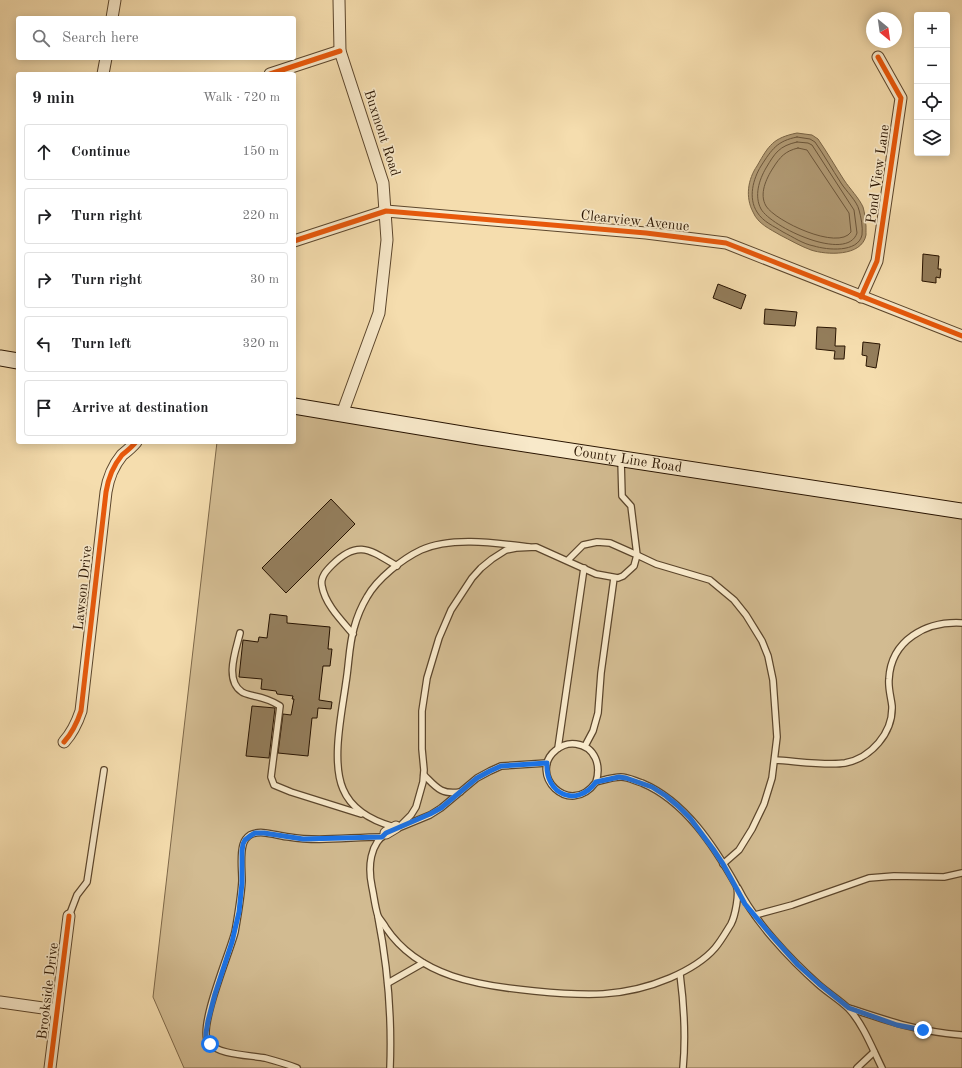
<!DOCTYPE html>
<meta charset="utf-8">
<style>
body{margin:0;font-family:"Old Standard TT",serif;background:#f6f6f6;color:#202124}
.controls{position:absolute;right:12px;top:12px;display:grid;overflow:hidden;border-radius:4px;box-shadow:0 2px 10px #0003}
.controls button{width:36px;height:36px;display:grid;place-items:center;padding:0;border:0;border-bottom:1px solid #e0e0e0;background:#fff;color:#202124;font:20px sans-serif}
.compass{position:absolute;left:866px;top:12px;width:36px;height:36px;border-radius:50%;background:#fff;box-shadow:0 2px 10px #0003;rotate:151deg}
.stop{position:absolute;width:12px;height:12px;margin:-9px;border:3px solid #1a73e8;border-radius:50%;background:#fff}
.stop.end{background:#1a73e8;border-color:#fff;box-shadow:0 1px 4px #0008}
.list{margin:0;padding:0;list-style:none}
h2{display:flex;justify-content:space-between;align-items:center;height:52px;margin:0;padding:0 16px;font-size:17px}
h2 small{font-size:13px;font-weight:400;color:#757577}
.list li{display:grid;grid-template-columns:26px 1fr auto;gap:12px;align-items:center;box-sizing:border-box;height:56px;margin:0 8px 8px;padding:0 8px;border:1px solid #e0e0e0;border-radius:4px}
.list b{display:block;font-size:15px;white-space:nowrap}
.list em{font-size:13px;font-style:normal;color:#757577}
.icon{flex:none;width:22px;height:22px;fill:none;stroke:currentColor;stroke-width:2;stroke-linecap:round;stroke-linejoin:round}
.map{position:relative;flex:none;width:962px;height:1068px;overflow:hidden}
.search{position:absolute;background:#fff;box-shadow:0 2px 10px #0003;left:16px;top:16px;width:280px;height:44px;display:flex;align-items:center;gap:10px;box-sizing:border-box;padding:0 14px;border-radius:4px;color:#757577;font-size:15px}
.panel{position:absolute;background:#fff;box-shadow:0 2px 10px #0003;left:16px;top:72px;width:280px;height:372px;border-radius:4px}
.map>svg:first-child{display:block}
.green{fill:#d2bb91;stroke:#7e6849}
.water{fill:#b09973;stroke:#7a6445}
.lines{fill:none;stroke-linecap:round;stroke-linejoin:round}
.shore{stroke:#6c563a;stroke-width:1}
.building{fill:#937d5b;stroke:#291401}
.lane-casing{stroke:#5c462c;stroke-width:8}
.street-casing{stroke:#5c462c;stroke-width:13}
.secondary-casing{stroke:#291401;stroke-width:17}
.lane{stroke:#f8e9ca;stroke-width:5.5}
.street{stroke:#f8e9ca;stroke-width:11}
.secondary{stroke:#f8e9ca;stroke-width:15}
.cycleway-casing{stroke:#f8e9ca;stroke-width:8}
.cycleway{stroke:#e8590c;stroke-width:5}
.route{stroke:#1a73e8;stroke-width:5}
.labels{text-anchor:middle;dominant-baseline:central;stroke-width:3.5;stroke-linejoin:round;paint-order:stroke}
.street-label{font-size:14px;fill:#291401;stroke:#f8e9ca}
</style>
<div class="map">
<svg width="962" height="1068" viewBox="0 0 962 1068">
<rect width="100%" height="100%" fill="#f5ddae"/>
<filter id="stains"><feTurbulence type="fractalNoise" baseFrequency=".005" numOctaves="4"/><feColorMatrix values="0 0 0 0 .2 0 0 0 0 .09 0 0 0 0 .02 0 0 0 .5 -.17"/></filter>
<radialGradient id="worn" r=".72"><stop offset=".6" stop-color="#630" stop-opacity="0"/><stop offset="1" stop-color="#630" stop-opacity=".3"/></radialGradient>
<!-- green -->
<polygon class="green" points="294,405 962,510 962,1068 184,1068 153,997 217,442 294,442"/>
<!-- water -->
<path class="water" d="M 797,133 L 812,135 L 818,139 C 827,152 835,166 844,180 C 850,189 859,198 863,207 C 865,213 865,220 866,226 C 866,228 866,232 866,235 C 862,257 826,255 811,250 C 800,246 790,240 780,235 C 770,229 758,224 753,212 C 745,197 748,179 757,166 C 769,145 773,138 797,133 Z"/>
<g class="lines">
<!-- shore -->
<g class="shore">
<path d="M 797,137 L 810,139 L 815,142 C 824,155 832,169 841,183 C 846,191 857,201 859,210 C 861,217 863,227 862,235 C 858,253 827,250 814,246 C 803,244 793,237 783,232 C 774,226 763,222 757,212 C 748,198 753,179 761,166 C 772,149 777,141 797,137 Z"/>
<path d="M 797,142 L 808,143 L 812,145 L 854,210 L 857,233 C 847,263 771,227 761,209 C 754,196 759,180 766,168 C 775,153 779,146 797,142 Z"/>
<path d="M 798,148 L 807,150 L 849,213 L 851,232 C 838,251 775,221 766,206 C 759,194 766,179 773,168 C 780,157 785,151 798,148 Z"/>
</g>
</g>
<!-- building -->
<g class="building">
<polygon points="923,254 939,256 938,269 941,269 940,278 936,277 936,283 922,281"/>
<polygon points="718,284 746,295 741,309 713,298"/>
<polygon points="765,309 797,312 795,326 764,324"/>
<polygon points="817,327 836,328 835,346 845,346 844,359 834,359 835,351 816,349"/>
<polygon points="863,342 880,344 876,368 866,366 867,356 862,355"/>
<polygon points="331,499 355,524 286,593 262,568"/>
<polygon points="270,614 287,616 287,623 330,627 328,649 332,649 330,666 323,666 319,700 332,702 331,709 318,708 317,718 312,718 308,756 278,753 283,714 291,715 294,699 292,699 293,696 277,694 276,691 261,689 262,679 239,677 243,640 258,642 259,637 267,638"/>
<polygon points="252,706 275,708 269,758 246,756"/>
</g>
<g class="lines">
<!-- lane casing -->
<g class="lane-casing">
<g id="lane">
<polyline points="621,460 622,496 631,506 637,555 656,564 710,580 734,600 746,615 762,641 768,656 773,680 777,737 772,778 764,804 752,829 739,850 723,864"/>
<path d="M 240,633 C 236,650 224,680 242,692 C 245,694 251,695 254,696 C 264,698 272,701 280,706 L 271,777 L 274,785 L 291,792 L 361,814"/>
<path d="M 353,634 C 341,620 325,604 322,586 C 320,577 327,570 332,565 C 358,539 370,550 397,566"/>
<polyline points="585,746 593,731 598,713 601,673 614,578"/>
<polyline points="558,748 584,568"/>
<path d="M 775,760 C 795,761 827,766 845,763 C 871,758 893,733 892,706 C 891,697 888,688 889,679 C 891,640 926,621 962,623"/>
<path d="M 424,775 C 436,787 441,795 460,792"/>
<polyline points="402,824 411,815 416,807 423,782 424,770 422,749 422,711 427,678 439,638 451,610 472,578 481,568 492,559 506,550 516,548 536,547 596,574 618,578 623,576 634,566 637,555 610,543 597,542 583,545 568,560"/>
<path d="M 394,827 C 373,821 352,811 343,789 C 331,761 342,712 346,682 C 349,664 349,645 354,628 C 357,617 361,607 367,597 C 377,579 402,559 421,550 C 451,536 497,543 529,547"/>
<polyline points="396,829 430,815 441,808 477,778 490,771 501,766 547,763"/>
<path d="M 388,832 C 369,843 368,868 372,887 C 374,896 375,907 378,916 C 380,920 384,924 386,928 C 419,977 480,986 534,991 C 584,996 623,998 670,978 C 686,971 703,962 715,948 C 721,941 726,932 731,924 C 735,916 740,893 736,885 C 714,846 685,801 642,783 C 635,781 628,777 621,777 C 613,777 604,780 596,782 C 569,819 527,773 556,750 C 562,745 569,743 576,744 C 596,747 601,766 596,782"/>
<path d="M 738,888 C 755,922 790,959 818,984 C 828,993 840,1000 849,1009 C 863,1024 873,1050 882,1068"/>
<polyline points="755,915 792,905 869,878 894,876 944,877 962,873"/>
<polyline points="69,916 77,895 87,882 104,770"/>
<path d="M 378,917 C 388,968 392,1017 390,1068"/>
<path d="M 680,974 C 684,1005 686,1036 683,1068"/>
<polyline points="388,983 423,963"/>
<path d="M 849,1008 C 888,1021 920,1032 962,1035"/>
<path d="M 297,1068 C 287,1064 276,1061 265,1058 C 250,1055 217,1055 208,1042 C 198,1027 230,952 235,932 C 238,915 241,898 242,881 C 242,869 240,856 243,845 C 244,841 247,837 250,835 C 261,829 277,836 289,837 C 319,842 351,837 382,837"/>
<polyline points="857,1068 874,1052"/>
</g>
</g>
<!-- street casing -->
<g class="street-casing">
<g id="street">
<polyline points="339,0 340,51 383,183 387,240 379,313 342,414"/>
<polyline points="112,18 115,0"/>
<polyline points="103,74 106,58"/>
<polyline points="270,74 340,51"/>
<polyline points="294,241 386,211 646,233 726,243 962,336"/>
<polyline points="861,297 877,261 901,98 878,57"/>
<path d="M 64,742 C 73,732 77,723 81,711 L 106,492 C 108,479 113,466 122,455 C 127,451 132,447 136,442"/>
<polyline points="386,833 396,827"/>
<polyline points="0,1002 57,1010"/>
<polyline points="50,1068 69,916"/>
</g>
</g>
<!-- secondary casing -->
<g class="secondary-casing">
<g id="secondary">
<polyline points="0,358 18,361"/>
<path id="s1" d="M 294,406 L 480,437 L 962,511"/>
</g>
</g>
<!-- lane -->
<use href="#lane" class="lane"/>
<!-- street -->
<use href="#street" class="street"/>
<!-- secondary -->
<use href="#secondary" class="secondary"/>
<!-- cycleway casing -->
<g class="cycleway-casing">
<g id="cycleway">
<polyline points="270,74 340,51"/>
<polyline points="294,241 386,211 646,233 726,243 962,336"/>
<polyline points="861,297 877,261 901,98 878,57"/>
<path d="M 64,742 C 73,732 77,723 81,711 L 106,492 C 108,479 113,466 122,455 C 127,451 132,447 136,442"/>
<polyline points="50,1068 69,916"/>
</g>
</g>
<!-- cycleway -->
<use href="#cycleway" class="cycleway"/>
</g>
<g class="lines">
<!-- route -->
<path class="route" d="M 210,1044 L 206,1038 L 206,1033 L 208,1021 L 215,994 L 232,942 L 239,912 L 242,883 L 242,851 L 243,844 L 245,840 L 250,836 L 255,833 L 264,833 L 303,839 L 382,837 L 386,833 L 430,814 L 441,808 L 477,778 L 490,771 L 501,766 L 547,763 C 545,795 577,808 596,782 L 619,777 L 626,778 L 652,787 L 666,796 L 678,806 L 690,818 L 713,849 L 723,864 L 745,904 L 771,935 L 798,965 L 819,984 L 849,1008 L 897,1025 L 923,1030"/>
</g>
<g class="labels">
<!-- street labels -->
<g class="street-label">
<text transform="translate(382 133) rotate(72)">Buxmont Road</text>
<text transform="translate(878 174) rotate(-82)">Pond View Lane</text>
<text transform="translate(635 221) rotate(6)">Clearview Avenue</text>
<text stroke="none"><textPath href="#s1" startOffset="338">County Line Road</textPath></text>
<text transform="translate(83 588) rotate(-84)">Lawson Drive</text>
<text transform="translate(48 991) rotate(-83)">Brookside Drive</text>
</g>
</g>
<rect width="100%" height="100%" filter="url(#stains)"/>
<rect width="100%" height="100%" fill="url(#worn)"/>
</svg>
<div class="controls">
<button>+</button>
<button>−</button>
<button><svg class="icon" aria-label="locate" viewBox="0 0 24 24"><circle cx="12" cy="12" r="6"/><path d="M12 2v4M12 18v4M2 12h4M18 12h4"/></svg></button>
<button><svg class="icon" aria-label="layers" viewBox="0 0 24 24"><path d="M12 4l9 5-9 5-9-5zM3 14l9 5 9-5"/></svg></button>
</div>
<svg class="compass" viewBox="-18 -18 36 36"><path d="M0-13l5 13h-10z" fill="#e53935"/><path d="M0 13l5-13h-10z" fill="#757577"/></svg>
<div class="stop" style="left:210px;top:1044px"></div>
<div class="stop end" style="left:923px;top:1030px"></div>
<div class="search"><svg class="icon" aria-label="search" viewBox="0 0 24 24"><circle cx="10" cy="10" r="6"/><path d="M15 15l6 6"/></svg>Search here</div>
<section class="panel">
<h2>9 min<small>Walk · 720 m</small></h2>
<ul class="list">
<li><svg class="icon" aria-label="ahead" viewBox="0 0 24 24"><path d="M12 20V5M6 11l6-6 6 6"/></svg><div><b>Continue</b></div><em>150 m</em></li>
<li><svg class="icon" aria-label="right" viewBox="0 0 24 24"><path d="M7 20v-9h11M14 6l5 5-5 5"/></svg><div><b>Turn right</b></div><em>220 m</em></li>
<li><svg class="icon" aria-label="right" viewBox="0 0 24 24"><path d="M7 20v-9h11M14 6l5 5-5 5"/></svg><div><b>Turn right</b></div><em>30 m</em></li>
<li><svg class="icon" aria-label="left" viewBox="0 0 24 24"><path d="M17 20v-9H6M10 6l-5 5 5 5"/></svg><div><b>Turn left</b></div><em>320 m</em></li>
<li><svg class="icon" aria-label="arrive" viewBox="0 0 24 24"><path d="M6 21V4h12l-3 4 3 4H6"/></svg><div><b>Arrive at destination</b></div></li>
</ul>
</section>
</div>
